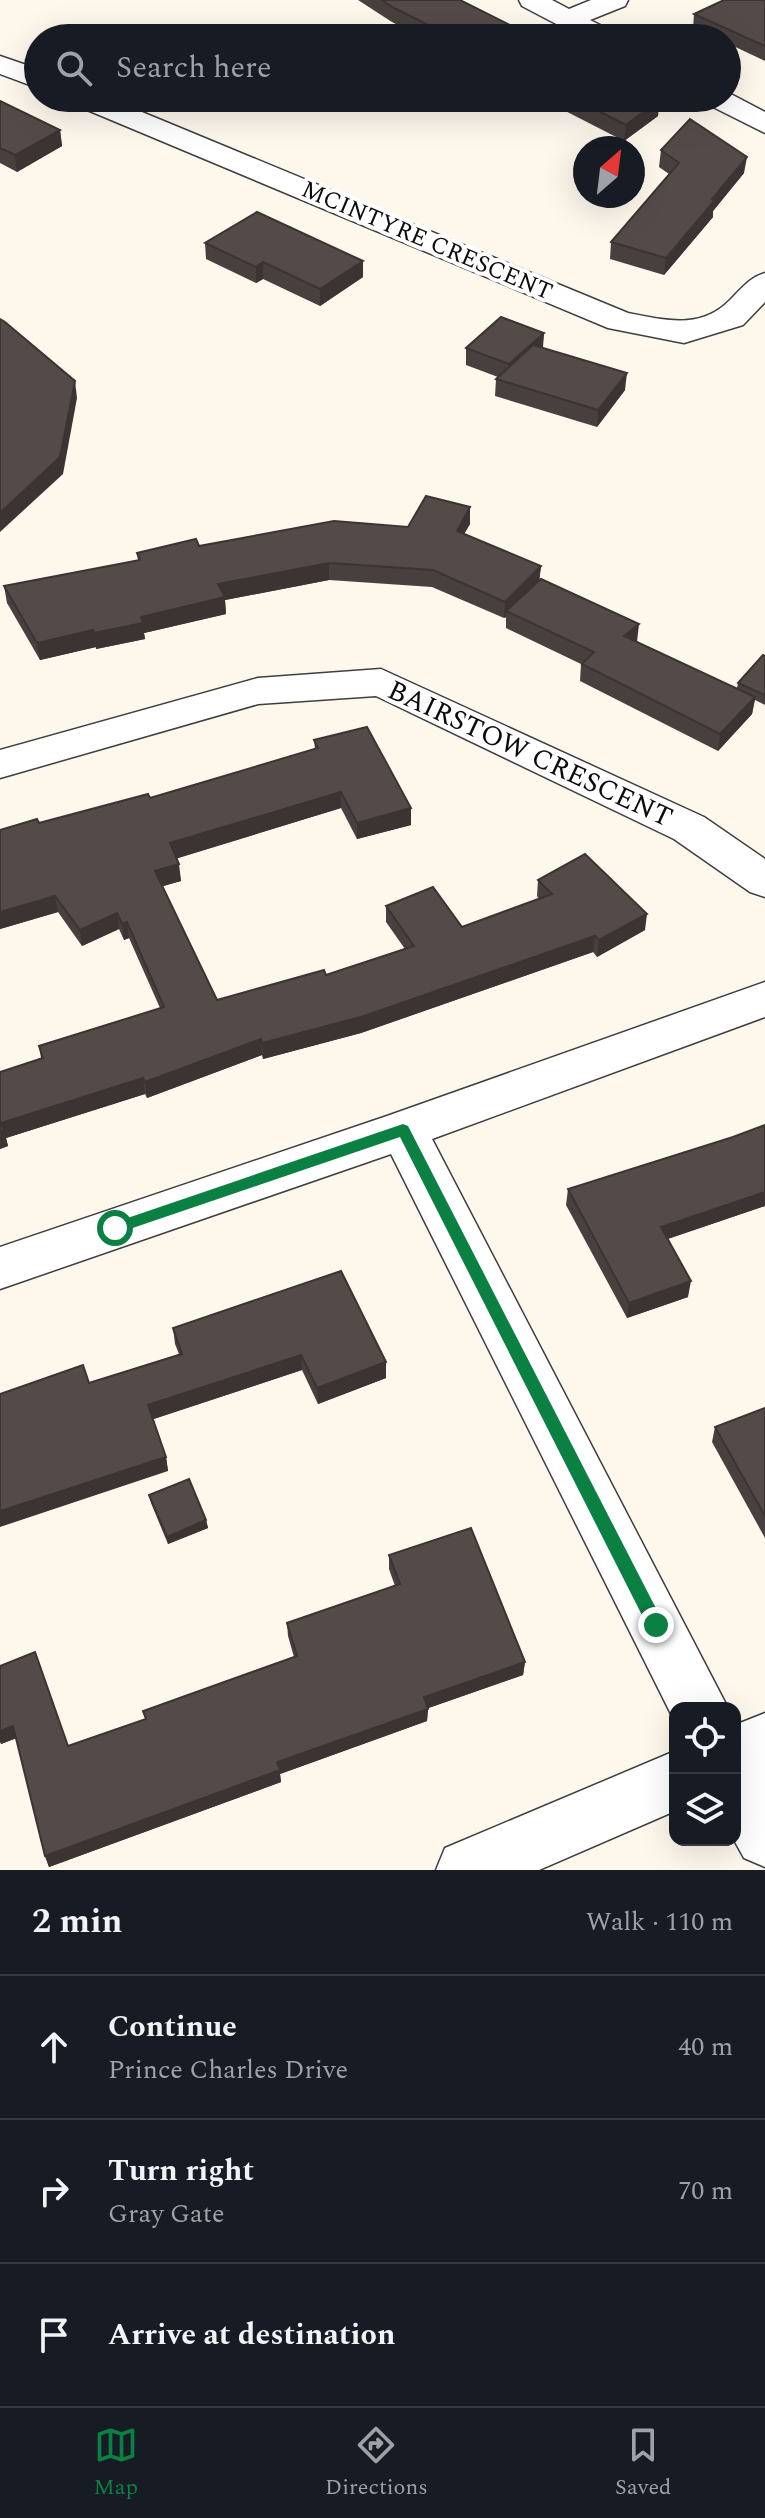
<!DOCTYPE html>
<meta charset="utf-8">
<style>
body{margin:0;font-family:Spectral,serif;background:#20242c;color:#f1f3f6}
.controls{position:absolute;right:24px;bottom:24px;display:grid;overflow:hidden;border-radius:16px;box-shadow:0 8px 32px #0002}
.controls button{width:72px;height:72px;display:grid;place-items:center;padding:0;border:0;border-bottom:2px solid #363941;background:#171b24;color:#f1f3f6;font:40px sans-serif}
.compass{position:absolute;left:573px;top:136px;width:72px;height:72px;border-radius:50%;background:#171b24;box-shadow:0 8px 32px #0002;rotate:28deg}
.stop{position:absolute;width:24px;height:24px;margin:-18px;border:6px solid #0b8043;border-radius:50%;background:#fff}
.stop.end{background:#0b8043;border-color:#fff;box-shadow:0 2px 8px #0008}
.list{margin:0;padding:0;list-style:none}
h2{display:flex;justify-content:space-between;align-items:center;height:104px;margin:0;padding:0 32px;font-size:34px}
h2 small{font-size:26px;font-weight:400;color:#9ea1a6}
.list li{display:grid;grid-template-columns:52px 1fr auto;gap:24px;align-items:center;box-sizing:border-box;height:144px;padding:0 32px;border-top:2px solid #363941}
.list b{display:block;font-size:30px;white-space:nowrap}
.list p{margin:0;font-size:26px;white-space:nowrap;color:#9ea1a6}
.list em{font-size:26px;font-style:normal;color:#9ea1a6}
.icon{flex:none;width:44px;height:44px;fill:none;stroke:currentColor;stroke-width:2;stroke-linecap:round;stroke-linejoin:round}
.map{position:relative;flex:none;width:765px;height:1870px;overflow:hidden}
.search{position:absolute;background:#171b24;box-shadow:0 8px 32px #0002;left:24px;right:24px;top:24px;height:88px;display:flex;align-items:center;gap:20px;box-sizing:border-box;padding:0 28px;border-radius:44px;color:#9ea1a6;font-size:30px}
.sheet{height:536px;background:#171b24}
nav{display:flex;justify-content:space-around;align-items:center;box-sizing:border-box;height:112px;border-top:2px solid #363941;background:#171b24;font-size:22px;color:#9ea1a6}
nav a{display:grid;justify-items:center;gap:4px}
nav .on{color:#0b8043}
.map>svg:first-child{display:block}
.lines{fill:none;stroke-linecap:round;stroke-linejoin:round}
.street-casing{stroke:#3f3f3f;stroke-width:3}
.street{fill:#fff;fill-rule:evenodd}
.wall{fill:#48403f}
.shaded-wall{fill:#3b3433}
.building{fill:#544b49;stroke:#3b3433;stroke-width:2}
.route{fill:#0b8043}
.labels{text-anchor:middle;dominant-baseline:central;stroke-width:8;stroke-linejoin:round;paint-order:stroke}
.far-street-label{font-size:24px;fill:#0c0c0c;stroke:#fff}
.street-label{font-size:28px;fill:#0c0c0c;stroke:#fff}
</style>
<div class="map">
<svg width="765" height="1870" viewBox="0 0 765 1870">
<rect width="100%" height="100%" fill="#fef7ec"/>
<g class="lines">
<!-- street casing -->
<g class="street-casing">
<g id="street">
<polygon points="519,0 552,0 569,9 591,0 628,0 625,6 590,20 614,32 618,38 583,38 522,6"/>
<polygon points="0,56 38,69 38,88 0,74"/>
<polygon points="727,92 765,112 765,133 707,104 703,98 727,98"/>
<path d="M 69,98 L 108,98 L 628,313 C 665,320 701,330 730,300 C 741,289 750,277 765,273 L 765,302 L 743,325 L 684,343 L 608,328 L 73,104 Z"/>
<polygon points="381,669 704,817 765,859 765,897 750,892 674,839 376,696 258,704 0,778 0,750 258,678"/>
<polygon points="765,982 765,1017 432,1139 728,1708 675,1708 675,1722 391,1154 0,1289 0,1247 387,1116"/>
<polygon points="765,1713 765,1867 744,1858 734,1840 735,1725"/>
<polygon points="675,1751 675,1811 539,1870 436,1870 445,1848"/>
</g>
</g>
<!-- street -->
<use href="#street" class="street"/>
</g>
<!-- wall -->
<g class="wall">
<polygon points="358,0 460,0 536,38 423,38 392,22"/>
<polygon points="765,0 765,61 727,43 727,38 715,38 693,28 694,14"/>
<polygon points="540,98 655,98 659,100 658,116 624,141"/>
<polygon points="0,101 60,130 62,146 17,172 0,163"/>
<polygon points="661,150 744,173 713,211 713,217 664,275 610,259 611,242 669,174 659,167"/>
<polygon points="205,243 363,261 363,277 320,306 263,279 256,283 206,259"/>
<polygon points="544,333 543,348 625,390 597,427 495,396 496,379 498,377 466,365 466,348"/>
<polygon points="470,507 470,524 464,534 541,566 539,581 636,642 737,688 738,683 765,656 765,705 755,700 752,714 718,751 580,681 581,664 506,628 506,617 504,618 432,587 329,580 225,600 226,614 144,633 145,639 96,649 96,647 40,660 7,603 4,586 138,561 137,553 408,527"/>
<polygon points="314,740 411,825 357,839 341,808 177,858 181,881 162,886 217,1000 326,975 405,949 386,922 386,906 462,927 539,899 537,896 538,880 645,930 597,957 593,952 361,1033 263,1059 262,1055 147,1098 145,1094 6,1138 8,1146 0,1149 0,1072 41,1058 39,1046 160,1008 129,938 124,940 119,929 82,946 58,912 0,929 0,830 39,823 150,798 315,749"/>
<polygon points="765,1125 765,1206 668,1239 688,1297 627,1318 566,1205 568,1189 733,1137"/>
<polygon points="341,1271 386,1378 318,1404 302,1370 153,1419 166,1457 168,1471 89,1383 179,1354 175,1344 173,1328"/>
<polygon points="765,1408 765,1538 712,1442 715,1427"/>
<polygon points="149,1495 206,1520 208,1528 168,1544 151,1503"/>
<polygon points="389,1555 525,1662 523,1675 428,1708 427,1721 280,1774 281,1782 49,1867 45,1856 16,1738 1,1744 0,1741 0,1666 68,1746 145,1720 294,1657 288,1636 287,1623 395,1586 389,1569"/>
</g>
<!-- shaded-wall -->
<g class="shaded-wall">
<polygon points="659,100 658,116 624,141 626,125"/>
<polygon points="60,130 62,146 17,172 15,155"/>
<polygon points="747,157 744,173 713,211 713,217 664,275 666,258"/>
<polygon points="363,261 363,277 320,306 320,289"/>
<polygon points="263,262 263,279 256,283 256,267"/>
<polygon points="544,333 542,350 508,381 509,364"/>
<polygon points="627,373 625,390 597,427 598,410"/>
<polygon points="75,381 77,398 63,474 0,532 0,513"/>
<polygon points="470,507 470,524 456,547 457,531"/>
<polygon points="329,563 329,580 225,600 226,614 144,633 145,639 96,649 94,633 141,617 218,584"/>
<polygon points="541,566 539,583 506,611 506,617 504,618 505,602"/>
<polygon points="639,624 637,642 624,636"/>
<polygon points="93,630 96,647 40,660 37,643"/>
<polygon points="755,697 752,714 718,751 720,734"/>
<polygon points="341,792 341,808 172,860 170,843"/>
<polygon points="411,808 411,825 357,839 357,823"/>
<polygon points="179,864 181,881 157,888 155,871"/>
<polygon points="55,896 58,912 0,929 0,912"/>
<polygon points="117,913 119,929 82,946 80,930"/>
<polygon points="647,914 645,930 597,957 599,940"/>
<polygon points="127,922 129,938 124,940 122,924"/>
<polygon points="595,936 593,952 361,1033 263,1059 262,1043"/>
<polygon points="261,1039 262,1055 147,1098 145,1082"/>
<polygon points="143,1078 145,1094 6,1138 8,1146 0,1149 1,1123"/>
<polygon points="765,1192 765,1206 658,1242 661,1227"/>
<polygon points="691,1281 688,1297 627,1318 629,1303"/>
<polygon points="301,1355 302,1370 151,1420 148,1405"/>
<polygon points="386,1362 386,1378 318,1404 317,1388"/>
<polygon points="166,1457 168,1471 0,1527 0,1511"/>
<polygon points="206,1520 208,1528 168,1544 167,1537"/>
<polygon points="525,1662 523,1675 423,1710 424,1697"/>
<polygon points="428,1709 427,1721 280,1774 281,1782 49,1867 45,1856 277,1762"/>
<polygon points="13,1726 17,1738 1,1744 0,1741 0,1731"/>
</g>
<!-- building -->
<g class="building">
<polygon points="382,0 460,0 536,38 454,38 392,7"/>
<polygon points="724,0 765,0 765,46 694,14"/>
<polygon points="573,98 655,98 659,100 626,125"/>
<polygon points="0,101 60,130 15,155 0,148"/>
<polygon points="690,119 747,157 712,199 715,200 666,258 611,242 679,163 661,150"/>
<polygon points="257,212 363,261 320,289 263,262 256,267 205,243"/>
<polygon points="501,317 544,333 509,364 466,348"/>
<polygon points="0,319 5,322 75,381 60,457 0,513"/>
<polygon points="533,345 627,373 598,410 496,379"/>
<polygon points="426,496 470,507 457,531 541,566 505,602 433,570 329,563 218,584 225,597 141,617 143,623 94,633 93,630 37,643 4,586 140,560 137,553 196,539 199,546 334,521 408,527"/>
<polygon points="541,579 639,624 624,636 755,697 720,734 582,664 594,652 506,611"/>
<polygon points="763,655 765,656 765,695 738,683"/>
<polygon points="367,727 411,808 357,823 341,792 170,843 179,864 155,871 217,1000 324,970 326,975 414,946 386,906 433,887 462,927 552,894 538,880 585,854 647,914 599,940 595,936 361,1017 262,1043 261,1039 145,1082 143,1078 1,1123 4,1130 0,1132 0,1072 43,1058 39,1046 164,1007 127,922 122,924 117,913 80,930 55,896 0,912 0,830 37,819 39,823 148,794 150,798 318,748 314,740"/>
<polygon points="765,1125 765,1192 661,1227 691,1281 629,1303 568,1189 733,1137"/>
<polygon points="341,1271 386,1362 317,1388 301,1355 148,1405 166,1457 0,1511 0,1394 83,1365 89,1383 182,1354 173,1328"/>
<polygon points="765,1408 765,1516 715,1427"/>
<polygon points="189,1479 206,1520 167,1537 149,1495"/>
<polygon points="471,1528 525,1662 424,1697 428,1709 277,1762 280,1770 45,1856 13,1726 0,1731 0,1666 35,1652 68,1746 146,1719 143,1711 297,1656 287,1623 400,1584 389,1555"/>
</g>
<!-- route -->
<polygon class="route" points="403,1124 408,1126 662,1620 665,1625 662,1631 650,1631 400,1137 115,1234 108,1228 110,1224"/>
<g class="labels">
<!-- far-street labels -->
<g class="far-street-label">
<text transform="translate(427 241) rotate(23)">MCINTYRE CRESCENT</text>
</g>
<!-- street labels -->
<g class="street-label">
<text transform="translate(530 754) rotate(25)">BAIRSTOW CRESCENT</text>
</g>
</g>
</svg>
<div class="controls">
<button><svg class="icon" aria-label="locate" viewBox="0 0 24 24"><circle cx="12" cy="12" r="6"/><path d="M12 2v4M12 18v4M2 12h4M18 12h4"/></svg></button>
<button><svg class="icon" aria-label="layers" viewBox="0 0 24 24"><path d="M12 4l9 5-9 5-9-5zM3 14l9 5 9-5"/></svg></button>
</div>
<svg class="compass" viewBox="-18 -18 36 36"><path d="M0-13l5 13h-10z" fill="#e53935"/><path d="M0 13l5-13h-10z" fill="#9ea1a6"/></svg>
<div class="stop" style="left:115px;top:1228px"></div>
<div class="stop end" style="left:656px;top:1625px"></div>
<div class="search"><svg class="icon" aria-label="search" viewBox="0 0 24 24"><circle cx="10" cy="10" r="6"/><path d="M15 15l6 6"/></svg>Search here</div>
</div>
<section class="sheet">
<h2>2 min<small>Walk · 110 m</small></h2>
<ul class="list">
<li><svg class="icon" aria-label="ahead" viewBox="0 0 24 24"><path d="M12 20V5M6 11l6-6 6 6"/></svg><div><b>Continue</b><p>Prince Charles Drive</p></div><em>40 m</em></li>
<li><svg class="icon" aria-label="right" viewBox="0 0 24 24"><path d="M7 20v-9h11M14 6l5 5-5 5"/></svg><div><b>Turn right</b><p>Gray Gate</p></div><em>70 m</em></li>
<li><svg class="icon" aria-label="arrive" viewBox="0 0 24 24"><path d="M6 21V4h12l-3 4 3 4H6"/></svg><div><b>Arrive at destination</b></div></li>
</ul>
</section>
<nav>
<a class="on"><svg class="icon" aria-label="map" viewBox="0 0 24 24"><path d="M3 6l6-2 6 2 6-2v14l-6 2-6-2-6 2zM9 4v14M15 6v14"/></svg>Map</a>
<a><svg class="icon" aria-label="directions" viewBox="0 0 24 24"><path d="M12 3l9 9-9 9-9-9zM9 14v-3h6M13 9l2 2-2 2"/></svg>Directions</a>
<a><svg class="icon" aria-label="saved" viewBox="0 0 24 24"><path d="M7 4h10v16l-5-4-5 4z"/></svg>Saved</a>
</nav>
